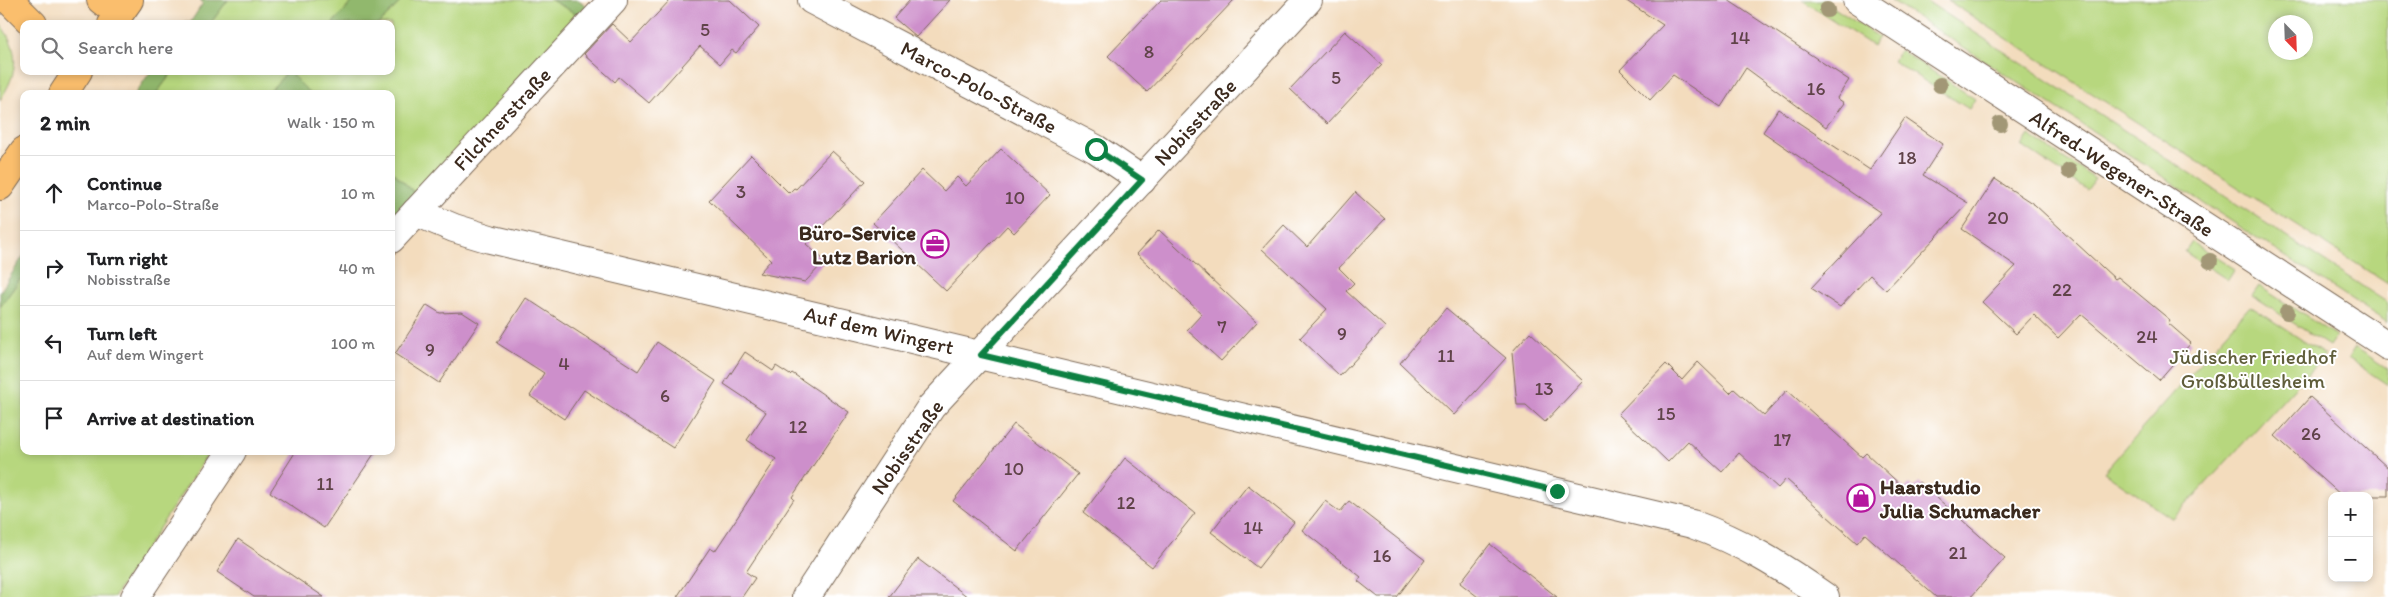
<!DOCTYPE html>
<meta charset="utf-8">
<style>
body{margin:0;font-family:Itim,sans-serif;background:#f6f6f6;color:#202124}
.controls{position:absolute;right:15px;bottom:15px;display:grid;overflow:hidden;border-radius:10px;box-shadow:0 2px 8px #0003}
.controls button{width:45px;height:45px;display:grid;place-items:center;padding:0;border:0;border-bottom:1px solid #e0e0e0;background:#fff;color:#202124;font:25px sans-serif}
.compass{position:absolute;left:2268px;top:15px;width:45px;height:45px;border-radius:50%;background:#fff;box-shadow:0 2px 8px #0003;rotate:157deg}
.stop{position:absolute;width:15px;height:15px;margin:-11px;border:4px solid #0b8043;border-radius:50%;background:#fff}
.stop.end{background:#0b8043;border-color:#fff;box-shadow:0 1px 5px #0008}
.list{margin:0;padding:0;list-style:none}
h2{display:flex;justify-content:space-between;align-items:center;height:65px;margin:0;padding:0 20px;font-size:21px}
h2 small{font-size:16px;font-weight:400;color:#757577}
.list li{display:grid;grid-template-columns:32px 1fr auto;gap:15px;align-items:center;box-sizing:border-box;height:75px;padding:0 20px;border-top:1px solid #e0e0e0}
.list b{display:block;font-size:19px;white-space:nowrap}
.list p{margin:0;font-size:16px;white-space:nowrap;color:#757577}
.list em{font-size:16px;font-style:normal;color:#757577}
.icon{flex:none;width:28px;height:28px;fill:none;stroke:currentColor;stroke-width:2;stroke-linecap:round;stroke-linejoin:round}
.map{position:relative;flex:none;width:2388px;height:597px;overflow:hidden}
.search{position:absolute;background:#fff;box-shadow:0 2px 8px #0003;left:20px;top:20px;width:375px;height:55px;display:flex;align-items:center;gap:12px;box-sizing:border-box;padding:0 18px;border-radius:10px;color:#757577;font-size:19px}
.panel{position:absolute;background:#fff;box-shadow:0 2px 8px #0003;left:20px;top:90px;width:375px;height:365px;border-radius:10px}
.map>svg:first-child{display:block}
.green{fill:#b7d77e;stroke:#79804e;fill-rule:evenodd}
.forest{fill:#91b86d;stroke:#667146}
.building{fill:#cd8fcb}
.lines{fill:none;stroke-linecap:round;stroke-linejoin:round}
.minor-casing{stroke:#7b6856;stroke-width:30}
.tertiary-casing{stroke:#7b6856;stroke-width:30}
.primary-casing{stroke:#7b6856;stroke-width:30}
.minor{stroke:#fff;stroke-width:28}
.tertiary{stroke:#fff;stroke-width:28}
.primary{stroke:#fabe6d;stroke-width:28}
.tree{fill:#a29776}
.route{stroke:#0b8043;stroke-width:6}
.labels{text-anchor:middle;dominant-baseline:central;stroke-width:4;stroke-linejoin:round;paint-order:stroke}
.number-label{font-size:19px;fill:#604349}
.street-label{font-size:21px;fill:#3b2a1e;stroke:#fff}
.poi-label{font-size:21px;font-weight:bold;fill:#3b2a1e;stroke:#fff;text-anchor:end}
.park-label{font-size:21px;fill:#605e3b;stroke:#fff}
</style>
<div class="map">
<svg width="2388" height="597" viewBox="0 0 2388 597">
<rect width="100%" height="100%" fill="#fff"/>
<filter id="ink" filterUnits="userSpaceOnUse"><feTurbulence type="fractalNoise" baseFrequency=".02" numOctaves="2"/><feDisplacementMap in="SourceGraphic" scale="10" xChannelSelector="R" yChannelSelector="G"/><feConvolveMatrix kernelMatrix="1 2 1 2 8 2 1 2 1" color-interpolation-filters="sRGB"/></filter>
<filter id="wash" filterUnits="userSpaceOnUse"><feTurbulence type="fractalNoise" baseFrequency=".0096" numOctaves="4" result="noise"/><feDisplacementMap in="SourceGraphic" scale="20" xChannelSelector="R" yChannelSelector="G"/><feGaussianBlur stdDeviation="1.12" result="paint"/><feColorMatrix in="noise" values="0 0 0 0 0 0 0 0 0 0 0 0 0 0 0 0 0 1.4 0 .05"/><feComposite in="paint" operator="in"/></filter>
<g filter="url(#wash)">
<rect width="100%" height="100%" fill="#f3dcbd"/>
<!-- green -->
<g class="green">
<polygon points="228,0 354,0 332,24 210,24"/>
<polygon points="402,0 551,0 582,17 416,194 391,170 391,94 311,94 288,72 267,94 156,94 173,71 391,71 391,24 379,24"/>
<polygon points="1802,0 1822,0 1879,37 1873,46"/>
<polygon points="1891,0 1925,0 2388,303 2388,323"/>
<path d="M 1947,0 L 2388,0 L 2388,284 ZM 2276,22 L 2306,22 L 2306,52 L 2276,52 Z"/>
<path d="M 0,24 C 21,51 18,73 0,100 Z"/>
<polygon points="1900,50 1975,99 1969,109 1893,61"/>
<polygon points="2029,135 2095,179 2087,190 2022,146"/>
<polygon points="2192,242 2235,269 2228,280 2185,252"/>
<polygon points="24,274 24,451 210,451 114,597 0,597 0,307"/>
<polygon points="2259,286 2336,336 2329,346 2252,296"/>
<polygon points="2250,306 2325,355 2173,519 2104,472"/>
<polygon points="2355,347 2388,369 2388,385 2348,358"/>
</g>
<!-- forest -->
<g class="forest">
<polygon points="200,0 228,0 210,24 184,24 186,21 190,23 203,3"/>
<polygon points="354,0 402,0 379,24 332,24"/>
<polygon points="551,0 579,0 590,9 582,17"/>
<polygon points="151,71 173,71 156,94 135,94"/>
<polygon points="288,71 311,94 267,94"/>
<polygon points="391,170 416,194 391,220"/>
<polygon points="24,255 24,274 0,307 0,292"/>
</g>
<g id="blocks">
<!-- building -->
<g class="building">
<polygon points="670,0 730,0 759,27 736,53 732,50 720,64 700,46 649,103 619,77 615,82 584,54 612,24 631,42"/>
<polygon points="910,0 950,0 916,37 894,18"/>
<polygon points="1161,0 1234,0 1147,92 1108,56"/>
<polygon points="1625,0 1728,0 1849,80 1837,98 1844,103 1826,127 1746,68 1721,107 1673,75 1650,100 1620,70 1663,25"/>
<polygon points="1345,31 1382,65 1327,124 1290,89"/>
<polygon points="1778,109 1870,170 1905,118 1943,144 1923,175 1968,203 1886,290 1870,275 1840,307 1811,288 1881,213 1763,132"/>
<polygon points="1001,149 1050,195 1014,233 1007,226 946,291 873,223 922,170 944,191 957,177 966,186"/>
<polygon points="832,151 865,181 806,244 825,261 805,282 759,273 771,260 709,200 751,155 789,193 794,188 796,189"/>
<polygon points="1995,179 2035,205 2115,279 2118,277 2170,320 2168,323 2191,343 2159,380 2081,314 2058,338 2034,315 2016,334 1982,302 2016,266 1962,229"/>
<polygon points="1355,192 1385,219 1339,268 1354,283 1346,291 1385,327 1340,376 1300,338 1327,309 1262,249 1284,225 1307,247"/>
<polygon points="1159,230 1257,322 1221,361 1187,330 1202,314 1137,254"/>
<polygon points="526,298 638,371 657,342 716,381 673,448 584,390 564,419 530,396 544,373 497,343"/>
<polygon points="427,305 440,313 462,312 479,323 439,383 395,354"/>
<polygon points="1446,308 1506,358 1454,415 1400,363"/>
<polygon points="1530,332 1583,381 1545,422 1526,405 1517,405 1512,352"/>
<polygon points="745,352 773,371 776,366 790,375 792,373 849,412 792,497 794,499 746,572 755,578 742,597 677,597 710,548 715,551 776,459 747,440 766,412 724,384"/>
<polygon points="1698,362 1730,393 1734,389 1764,416 1787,390 1862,457 1866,453 1905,489 1909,484 1914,488 1919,482 2005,558 1971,597 1936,597 1865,534 1857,543 1786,479 1778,488 1739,453 1722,472 1688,441 1668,462 1618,414 1666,364 1682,380"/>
<polygon points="2310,397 2388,468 2388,496 2342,496 2275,436"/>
<polygon points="1014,424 1078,474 1017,551 953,501"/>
<polygon points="296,451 376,451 324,528 270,492"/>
<polygon points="1125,458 1195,513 1152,567 1083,513"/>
<polygon points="1248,485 1294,522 1258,568 1211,532"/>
<polygon points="1325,501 1340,512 1349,501 1425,560 1397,597 1378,597 1358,581 1361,577 1302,530"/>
<polygon points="238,539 324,597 254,597 217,572"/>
<polygon points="1490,544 1557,597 1478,597 1460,583"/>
<polygon points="918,559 968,597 889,597"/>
</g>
</g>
</g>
<g filter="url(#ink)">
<use href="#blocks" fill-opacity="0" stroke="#7b6856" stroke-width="1"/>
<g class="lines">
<!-- minor casing -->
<g class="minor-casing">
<g id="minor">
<polyline points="812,0 1096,149 1142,180"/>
<path d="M 416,212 L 454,228 L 490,239 L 1692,524 C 1742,542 1781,566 1825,597"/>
<polyline points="391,239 613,0"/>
<polyline points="135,597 232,451"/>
<polyline points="806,597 931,407 1308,0"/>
</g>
</g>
<!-- tertiary casing -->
<g class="tertiary-casing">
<polyline id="tertiary" points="1857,0 2388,346"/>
</g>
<!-- primary casing -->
<g class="primary-casing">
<g id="primary">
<polyline points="9,0 33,24"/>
<polyline points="101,0 119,14"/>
<polyline points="112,24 129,0"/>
<polyline points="63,94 78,71"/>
<polyline points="0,186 24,151"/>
</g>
</g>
<!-- minor -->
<use href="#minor" class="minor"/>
<!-- tertiary -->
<use href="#tertiary" class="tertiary"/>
<!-- primary -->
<use href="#primary" class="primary"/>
</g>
<!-- trees -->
<g class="tree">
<circle cx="1827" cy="10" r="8"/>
<circle cx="1940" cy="85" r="8"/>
<circle cx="2000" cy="124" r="8"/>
<circle cx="2069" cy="171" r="8"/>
<circle cx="2210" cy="261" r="8"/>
<circle cx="2287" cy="312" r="8"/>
</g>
</g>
<g class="lines" filter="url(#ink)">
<!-- route -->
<polyline class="route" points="1096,149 1142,180 981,355 1557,491"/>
</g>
<!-- icons -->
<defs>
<g id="office-ring" transform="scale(1.4375)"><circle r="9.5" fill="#fff" stroke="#b5179e" stroke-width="1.5"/><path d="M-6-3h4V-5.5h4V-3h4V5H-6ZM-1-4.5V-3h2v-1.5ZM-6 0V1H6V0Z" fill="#b5179e"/></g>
<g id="shop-ring" transform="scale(1.4375)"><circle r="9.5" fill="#fff" stroke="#b5179e" stroke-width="1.5"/><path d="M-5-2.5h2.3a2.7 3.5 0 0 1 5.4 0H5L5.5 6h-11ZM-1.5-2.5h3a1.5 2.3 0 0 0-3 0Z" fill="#b5179e"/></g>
</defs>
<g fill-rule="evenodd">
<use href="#office-ring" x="935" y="244"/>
<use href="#shop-ring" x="1861" y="498"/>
</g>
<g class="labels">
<!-- number labels -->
<g class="number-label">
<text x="705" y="29">5</text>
<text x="1740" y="37">14</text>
<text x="1149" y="51">8</text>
<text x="1336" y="77">5</text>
<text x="1816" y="88">16</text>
<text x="1907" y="157">18</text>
<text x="741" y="191">3</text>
<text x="1015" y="197">10</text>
<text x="1998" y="217">20</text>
<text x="2062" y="289">22</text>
<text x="1222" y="326">7</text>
<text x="1342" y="333">9</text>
<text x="2147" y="336">24</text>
<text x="430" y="349">9</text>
<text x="1446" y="355">11</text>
<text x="564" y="363">4</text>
<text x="1544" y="388">13</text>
<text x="665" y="395">6</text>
<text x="1666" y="413">15</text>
<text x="798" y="426">12</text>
<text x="2311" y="433">26</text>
<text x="1782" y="439">17</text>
<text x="1014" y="468">10</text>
<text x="325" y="483">11</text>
<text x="1126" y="502">12</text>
<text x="1253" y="527">14</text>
<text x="1958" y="552">21</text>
<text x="1382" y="555">16</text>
</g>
<!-- street labels -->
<g class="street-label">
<text transform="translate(979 87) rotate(28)">Marco-Polo-Straße</text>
<text transform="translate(502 119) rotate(-47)">Filchnerstraße</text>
<text transform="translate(1195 122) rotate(-47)">Nobisstraße</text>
<text transform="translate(2122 173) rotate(33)">Alfred-Wegener-Straße</text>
<text transform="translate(879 330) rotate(13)">Auf dem Wingert</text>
<text transform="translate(907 447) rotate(-55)">Nobisstraße</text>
</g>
<!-- poi labels -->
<g class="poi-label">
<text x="916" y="232">Büro-Service<tspan x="916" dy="24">Lutz Barion</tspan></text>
<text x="1880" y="486" text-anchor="start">Haarstudio<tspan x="1880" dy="24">Julia Schumacher</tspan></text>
</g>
<!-- park labels -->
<g class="park-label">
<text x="2253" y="356">Jüdischer Friedhof<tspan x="2253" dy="24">Großbüllesheim</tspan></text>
</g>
</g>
</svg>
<div class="controls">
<button>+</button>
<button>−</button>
</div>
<svg class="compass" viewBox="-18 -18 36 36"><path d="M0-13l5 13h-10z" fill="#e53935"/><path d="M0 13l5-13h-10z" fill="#757577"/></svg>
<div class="stop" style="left:1096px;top:149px"></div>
<div class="stop end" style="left:1557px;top:491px"></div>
<div class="search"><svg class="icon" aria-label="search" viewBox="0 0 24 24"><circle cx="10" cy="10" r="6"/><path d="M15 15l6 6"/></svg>Search here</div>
<section class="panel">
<h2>2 min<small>Walk · 150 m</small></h2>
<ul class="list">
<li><svg class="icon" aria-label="ahead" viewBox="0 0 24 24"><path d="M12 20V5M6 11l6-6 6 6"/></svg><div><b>Continue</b><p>Marco-Polo-Straße</p></div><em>10 m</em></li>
<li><svg class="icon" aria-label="right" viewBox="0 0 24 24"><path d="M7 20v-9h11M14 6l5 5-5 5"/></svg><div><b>Turn right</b><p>Nobisstraße</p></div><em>40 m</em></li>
<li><svg class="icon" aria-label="left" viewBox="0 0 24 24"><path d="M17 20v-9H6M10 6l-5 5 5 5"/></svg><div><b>Turn left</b><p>Auf dem Wingert</p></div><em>100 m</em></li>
<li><svg class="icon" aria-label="arrive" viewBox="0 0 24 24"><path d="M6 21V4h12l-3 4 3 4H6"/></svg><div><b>Arrive at destination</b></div></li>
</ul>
</section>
</div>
